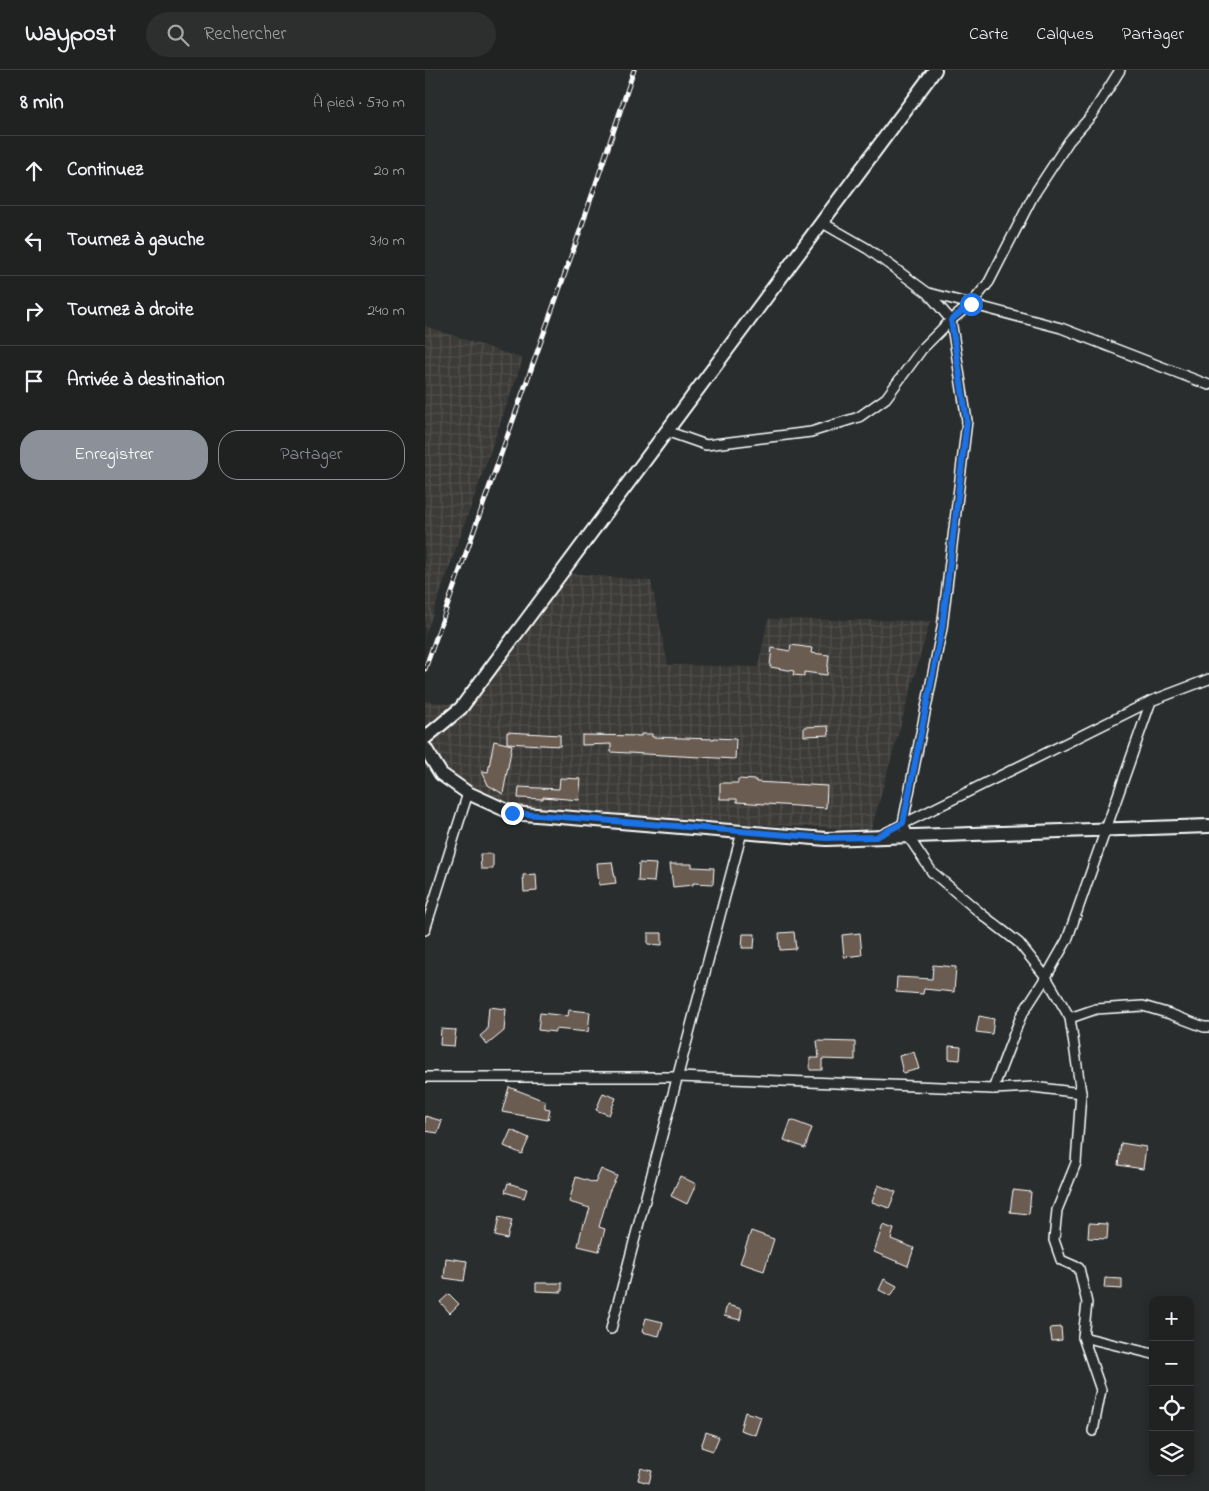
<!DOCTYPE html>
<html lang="fr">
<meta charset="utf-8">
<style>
body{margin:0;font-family:"Indie Flower",sans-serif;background:#2d2f2f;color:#f1f3f6}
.controls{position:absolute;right:15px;bottom:15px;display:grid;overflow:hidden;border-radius:10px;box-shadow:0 2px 12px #0003}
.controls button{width:45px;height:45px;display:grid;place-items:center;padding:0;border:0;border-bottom:1px solid #3d3f40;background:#202222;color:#f1f3f6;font:25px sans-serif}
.stop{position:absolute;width:15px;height:15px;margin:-11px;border:4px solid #1a73e8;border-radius:50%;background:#fff}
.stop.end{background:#1a73e8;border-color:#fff;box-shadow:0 1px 5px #0008}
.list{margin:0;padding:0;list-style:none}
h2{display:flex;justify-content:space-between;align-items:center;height:65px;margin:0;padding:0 20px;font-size:21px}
h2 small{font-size:16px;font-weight:400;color:#a2a4a5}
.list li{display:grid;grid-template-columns:32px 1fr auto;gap:15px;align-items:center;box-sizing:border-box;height:70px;padding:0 20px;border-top:1px solid #3d3f40}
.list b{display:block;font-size:19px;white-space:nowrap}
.list em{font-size:16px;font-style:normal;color:#a2a4a5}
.actions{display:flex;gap:10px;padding:15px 20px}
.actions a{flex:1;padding:11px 0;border:1px solid #8c9099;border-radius:20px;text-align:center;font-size:18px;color:#8c9099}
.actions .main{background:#8c9099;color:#fff}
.icon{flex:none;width:28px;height:28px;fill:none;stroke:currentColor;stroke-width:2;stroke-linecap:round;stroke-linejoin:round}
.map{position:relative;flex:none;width:784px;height:1421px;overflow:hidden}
header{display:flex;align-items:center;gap:30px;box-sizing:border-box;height:70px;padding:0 25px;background:#202222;border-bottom:1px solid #3d3f40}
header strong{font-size:24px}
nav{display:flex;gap:28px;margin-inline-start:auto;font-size:18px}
.search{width:350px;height:45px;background:#2d2f2f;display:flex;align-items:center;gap:12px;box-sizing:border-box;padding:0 18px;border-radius:28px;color:#a2a4a5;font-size:19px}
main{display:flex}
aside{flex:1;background:#202222}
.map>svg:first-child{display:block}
.industrial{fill:url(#industrial-grid)}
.building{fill:#6a5c51;stroke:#fff}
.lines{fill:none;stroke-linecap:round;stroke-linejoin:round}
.minor-casing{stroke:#fff;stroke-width:12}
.secondary-casing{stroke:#fff;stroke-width:16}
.minor{stroke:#2a2d2e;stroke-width:9}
.secondary{stroke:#2a2d2e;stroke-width:12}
.rail-casing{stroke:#fff;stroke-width:5}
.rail{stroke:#2a2d2e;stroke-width:3;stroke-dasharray:9;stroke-linecap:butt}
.route{stroke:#1a73e8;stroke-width:6}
</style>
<header>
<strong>Waypost</strong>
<div class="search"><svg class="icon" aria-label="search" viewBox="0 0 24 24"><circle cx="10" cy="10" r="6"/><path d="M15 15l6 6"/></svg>Rechercher</div>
<nav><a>Carte</a><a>Calques</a><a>Partager</a></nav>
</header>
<main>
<aside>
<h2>8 min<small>À pied · 570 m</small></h2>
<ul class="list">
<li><svg class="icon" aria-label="ahead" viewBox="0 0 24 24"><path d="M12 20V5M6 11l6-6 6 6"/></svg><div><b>Continuez</b></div><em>20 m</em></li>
<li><svg class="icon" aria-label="left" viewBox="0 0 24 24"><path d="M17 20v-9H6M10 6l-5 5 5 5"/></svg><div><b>Tournez à gauche</b></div><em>310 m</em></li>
<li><svg class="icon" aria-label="right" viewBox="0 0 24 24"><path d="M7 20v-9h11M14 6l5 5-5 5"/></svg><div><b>Tournez à droite</b></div><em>240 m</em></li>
<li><svg class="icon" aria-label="arrive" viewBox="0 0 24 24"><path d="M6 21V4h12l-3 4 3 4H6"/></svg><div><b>Arrivée à destination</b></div></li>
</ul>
<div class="actions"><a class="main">Enregistrer</a><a>Partager</a></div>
</aside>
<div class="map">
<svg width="784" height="1421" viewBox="0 0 784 1421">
<defs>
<pattern id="industrial-grid" width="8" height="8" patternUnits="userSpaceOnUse" patternTransform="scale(1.25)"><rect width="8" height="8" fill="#3d3b38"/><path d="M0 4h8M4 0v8" fill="none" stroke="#504f4c"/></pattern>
</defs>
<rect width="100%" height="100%" fill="#2a2d2e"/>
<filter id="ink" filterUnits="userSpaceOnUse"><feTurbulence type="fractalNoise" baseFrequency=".02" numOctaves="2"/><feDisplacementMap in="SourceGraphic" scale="10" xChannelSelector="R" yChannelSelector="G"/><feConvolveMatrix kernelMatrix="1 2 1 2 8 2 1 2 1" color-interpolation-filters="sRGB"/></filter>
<g filter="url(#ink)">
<!-- industrial -->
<g class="industrial">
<polygon points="0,256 98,289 0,566"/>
<polygon points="133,502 226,511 243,595 333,597 343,549 505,551 446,760 207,748 88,738 0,697 0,631 33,635"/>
</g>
<!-- building -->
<g class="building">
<polygon points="366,575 387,578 386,583 404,585 402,605 379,602 379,606 368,605 369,601 345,597 347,578 365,581"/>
<polygon points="403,656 404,665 379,666 379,657"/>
<polygon points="82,662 135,665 135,676 82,673"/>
<polygon points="216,664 227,664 227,667 289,669 289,668 311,669 310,689 186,682 186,674 157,675 157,665 216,666"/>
<polygon points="69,671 87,675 78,724 63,715 57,701 63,702"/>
<polygon points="135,708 156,709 154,730 118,727 118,729 93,728 94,717 134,719"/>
<polygon points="313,709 331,710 331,712 402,716 401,738 312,732 312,729 295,729 295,713 313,713"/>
<polygon points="55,784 68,784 68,799 56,799"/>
<polygon points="187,792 191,813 174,815 172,793"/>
<polygon points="214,793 231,794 229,812 213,811"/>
<polygon points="245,794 267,794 267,797 289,798 288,814 268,813 268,815 248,817"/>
<polygon points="111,804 112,821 99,822 98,805"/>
<polygon points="369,862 371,879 355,880 354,863"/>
<polygon points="223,863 237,863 237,875 223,874"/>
<polygon points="435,863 437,885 419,887 417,865"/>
<polygon points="318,864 330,864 329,878 317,878"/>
<polygon points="508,895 531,897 529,922 499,919 498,924 471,922 472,907 507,909"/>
<polygon points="64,937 81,939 79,961 62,975 55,966 62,960"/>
<polygon points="144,940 165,942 163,962 130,959 130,962 113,960 115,943 143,946"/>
<polygon points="554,946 569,949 567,964 551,962"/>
<polygon points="16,959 31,960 29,976 15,975"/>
<polygon points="392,971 430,972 430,990 397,989 397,1000 385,1000 385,988 394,988"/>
<polygon points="524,976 536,977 535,990 524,989"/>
<polygon points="489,982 494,999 478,1003 474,986"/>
<polygon points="84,1017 120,1031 120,1038 125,1039 123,1050 77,1042"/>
<polygon points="178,1023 191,1028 184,1045 171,1040"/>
<polygon points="0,1046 17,1051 13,1063 0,1061"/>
<polygon points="366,1050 387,1058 380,1078 359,1070"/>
<polygon points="86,1060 104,1068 97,1084 79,1076"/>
<polygon points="696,1073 721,1077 718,1099 693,1095"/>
<polygon points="176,1099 192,1106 184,1122 174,1157 180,1159 174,1181 153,1176 158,1153 160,1154 165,1138 144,1132 151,1107 170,1113"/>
<polygon points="255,1106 271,1114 262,1134 246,1126"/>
<polygon points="83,1113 102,1119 99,1128 80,1122"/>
<polygon points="453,1115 471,1122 464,1138 447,1132"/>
<polygon points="588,1120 606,1122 604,1144 585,1142"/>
<polygon points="74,1147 87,1150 82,1169 70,1166"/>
<polygon points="664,1153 683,1154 682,1169 663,1168"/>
<polygon points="458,1155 469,1159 466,1169 489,1178 483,1196 449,1182"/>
<polygon points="326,1161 349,1169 339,1201 315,1193"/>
<polygon points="21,1188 42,1191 39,1211 19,1208"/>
<polygon points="680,1208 697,1209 697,1219 679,1218"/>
<polygon points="459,1209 472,1216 466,1226 454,1220"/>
<polygon points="111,1213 137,1213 137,1222 111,1221"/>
<polygon points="24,1224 34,1234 25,1243 15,1232"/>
<polygon points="302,1235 317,1239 315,1250 299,1246"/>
<polygon points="221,1248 238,1252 234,1266 217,1262"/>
<polygon points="636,1257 637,1270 627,1271 625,1258"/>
<polygon points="320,1342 336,1347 330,1365 315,1360"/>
<polygon points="281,1362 294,1367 288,1381 276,1377"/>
<polygon points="216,1398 227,1401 224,1413 213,1410"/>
</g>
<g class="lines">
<!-- minor casing -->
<g class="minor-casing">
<g id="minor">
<polyline points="396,152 443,179 503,223 526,250 542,351 517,558 478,753 483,766 507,802 559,846 594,873 621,907 645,948 656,1023 651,1093 632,1140 629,1170 636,1190 654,1198 662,1233 658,1267 676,1320 668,1361"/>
<polyline points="504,223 636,258 784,315"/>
<polyline points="241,361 281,375 386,362 434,347 461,328 497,279 526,250 546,234 564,212 608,126 644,71 667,45 695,0"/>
<polyline points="454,766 726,631 784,609"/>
<polyline points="0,860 43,723"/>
<polyline points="645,948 671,939 718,936 745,944 779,957 784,957"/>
<polyline points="0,1007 253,1007 568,1019 608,1017 656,1023"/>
<polyline points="568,1019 596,946 621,907 642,870 726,631"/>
<polyline points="186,1259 317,762"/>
<polyline points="658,1267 728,1284"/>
</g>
</g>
<!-- secondary casing -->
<g class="secondary-casing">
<g id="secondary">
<polyline points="0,668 36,638 510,0"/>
<polyline points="0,678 16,704 43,723 87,743 401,769 784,756"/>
</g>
</g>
<!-- minor -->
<use href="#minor" class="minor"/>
<!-- secondary -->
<use href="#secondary" class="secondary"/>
<!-- rail casing -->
<g class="rail-casing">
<polyline id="rail" points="0,599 155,161 209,0"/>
</g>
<!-- rail -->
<use href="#rail" class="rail"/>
</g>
</g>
<g class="lines" filter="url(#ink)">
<!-- route -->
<polyline class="route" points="87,743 401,768 451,767 478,753 517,558 542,351 526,250 546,234"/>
</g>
</svg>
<div class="controls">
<button>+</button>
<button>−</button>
<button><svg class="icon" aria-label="locate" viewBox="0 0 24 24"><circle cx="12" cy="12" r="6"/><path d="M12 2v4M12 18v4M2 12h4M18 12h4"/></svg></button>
<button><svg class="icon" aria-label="layers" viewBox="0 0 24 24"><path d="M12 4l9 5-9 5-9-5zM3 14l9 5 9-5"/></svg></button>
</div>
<div class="stop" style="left:546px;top:234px"></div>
<div class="stop end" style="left:87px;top:743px"></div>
</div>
</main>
